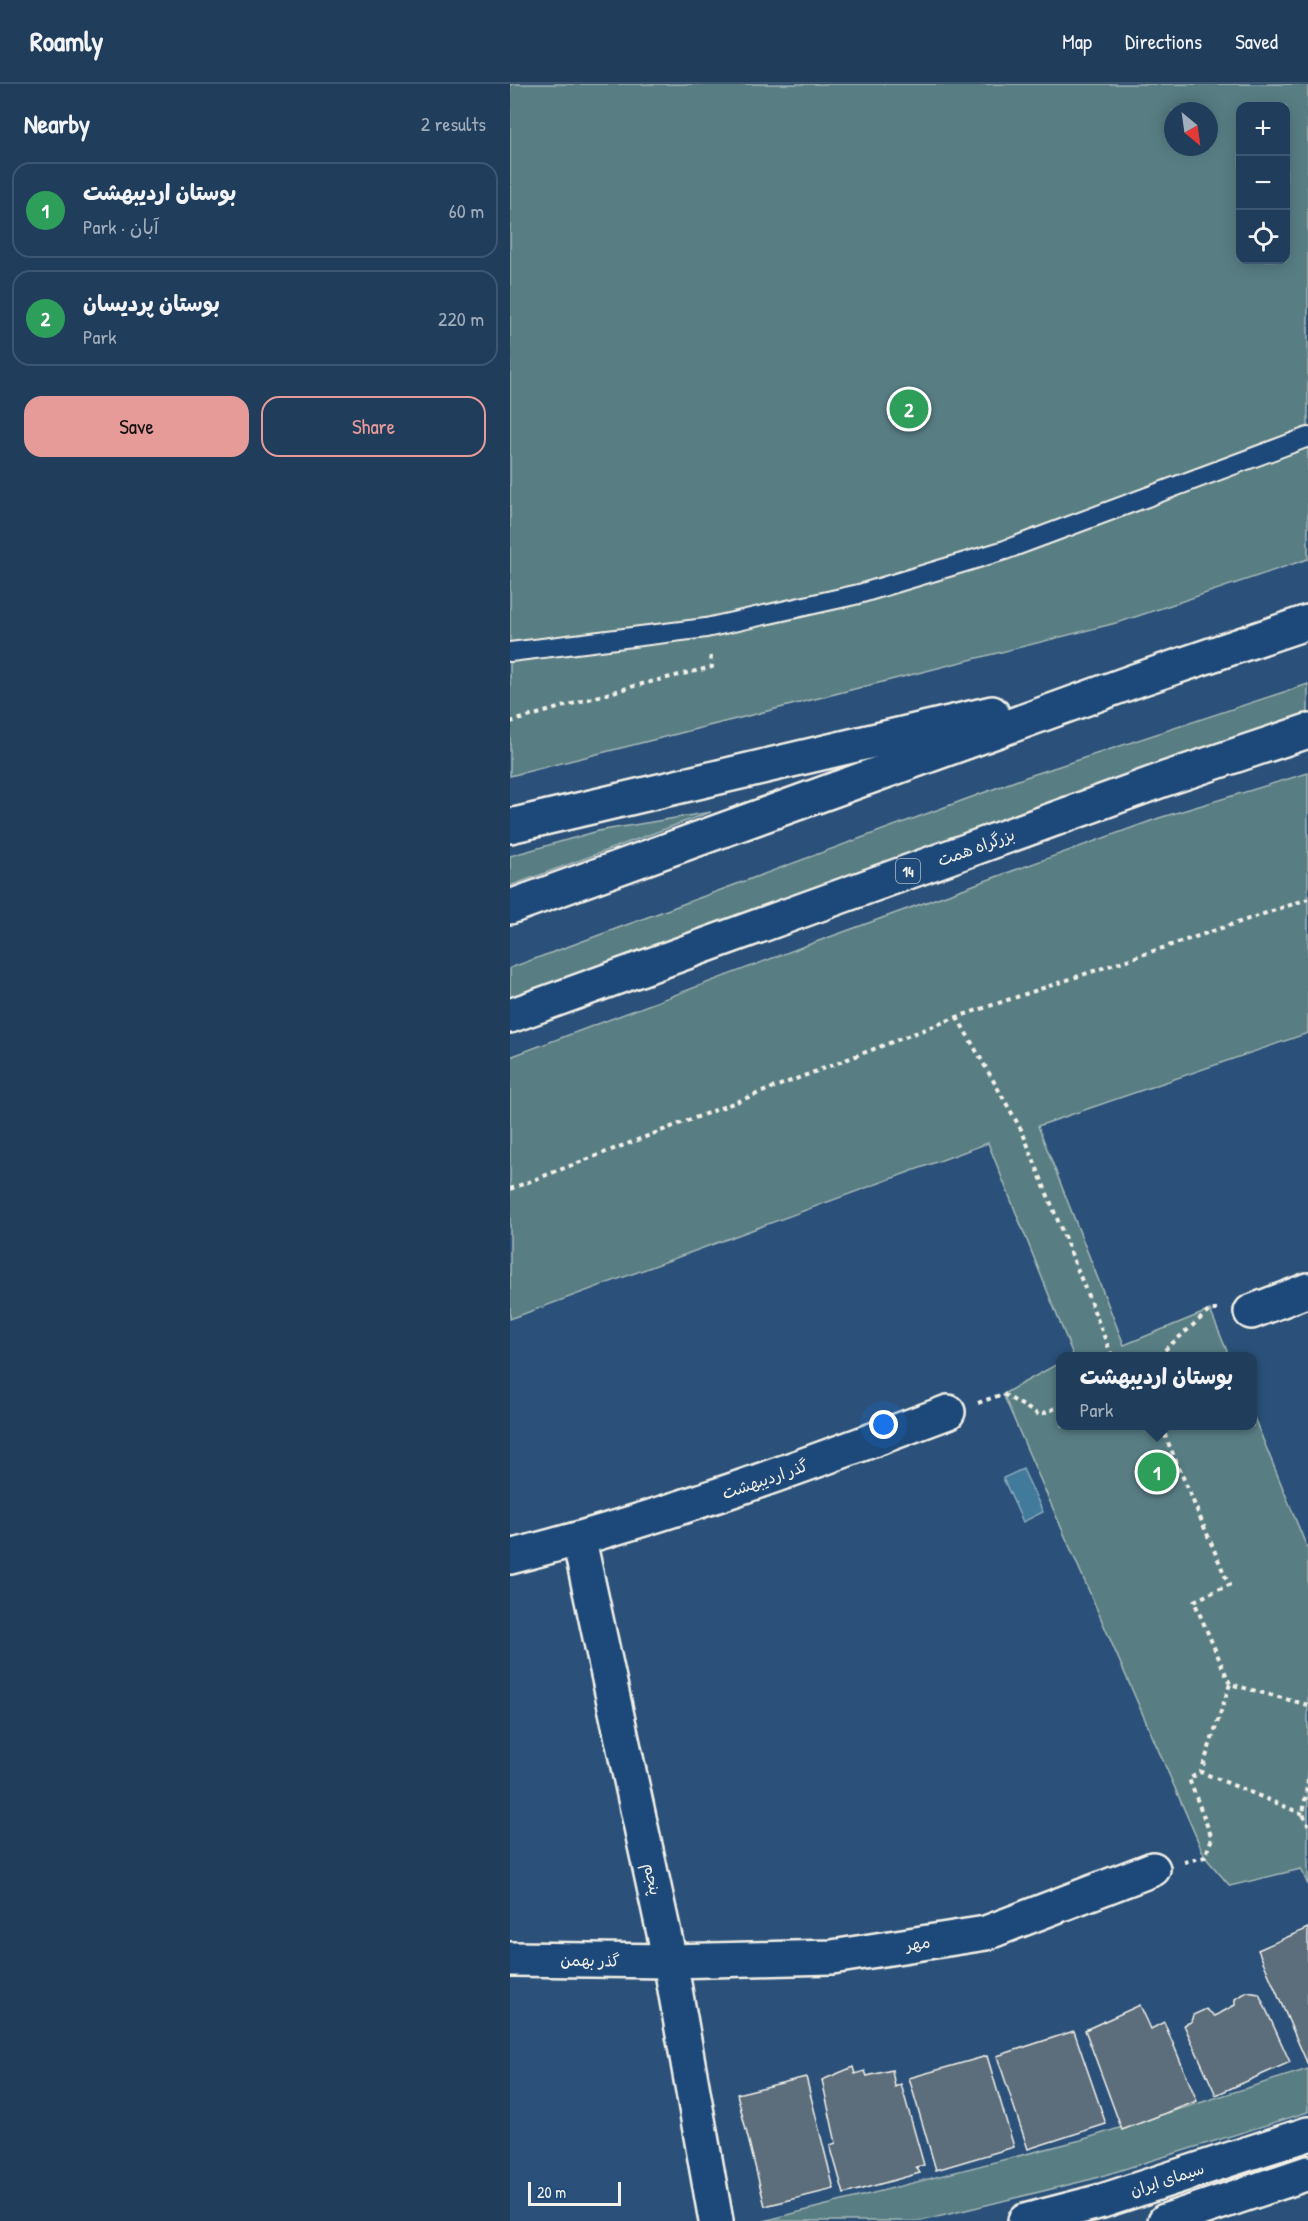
<!DOCTYPE html>
<meta charset="utf-8">
<style>
body{margin:0;font-family:"Patrick Hand","Playpen Sans Arabic",sans-serif;background:#2d4865;color:#f1f3f6}
.controls{position:absolute;right:18px;top:18px;display:grid;overflow:hidden;border-radius:12px;box-shadow:0 3px 15px #0003}
.controls button{width:54px;height:54px;display:grid;place-items:center;padding:0;border:0;border-bottom:2px solid #3d5672;background:#203d5c;color:#f1f3f6;font:30px sans-serif}
.compass{position:absolute;left:654px;top:18px;width:54px;height:54px;border-radius:50%;background:#203d5c;box-shadow:0 3px 15px #0003;rotate:151deg}
.scale{position:absolute;left:18px;bottom:15px;width:93px;box-sizing:border-box;padding-left:6px;border:3px solid #f4f1e8;border-top:0;font-size:16px;line-height:21px;white-space:nowrap;color:#f4f1e8;-webkit-text-stroke:4px #1f4a7a;paint-order:stroke}
.you{position:absolute;left:374px;top:1341px;width:21px;height:21px;margin:-15px;border:4px solid #fff;border-radius:50%;background:#1a73e8;box-shadow:0 0 0 9px #1a73e833}
.badge{display:grid;place-items:center;width:39px;height:39px;border-radius:50%;background:#e69b98;color:#fff;font-size:20px;font-weight:700}
.pin{position:absolute;translate:-50% -50%;border:3px solid #fff;box-shadow:0 2px 6px #0006}
.popup{position:absolute;left:546px;top:1268px;width:201px;height:78px;box-sizing:border-box;display:grid;place-content:center;border-radius:12px;background:#203d5c;filter:drop-shadow(0 2px 4px #0005);font-size:20px;white-space:nowrap;color:#a2aebb}
.popup b{font-size:22px;color:#f1f3f6}
.popup::after{content:'';position:absolute;left:50%;top:100%;margin-left:-12px;border:12px solid transparent;border-top-color:#203d5c}
.list{margin:0;padding:0;list-style:none}
h2{display:flex;justify-content:space-between;align-items:center;height:78px;margin:0;padding:0 24px;font-size:26px}
h2 small{font-size:20px;font-weight:400;color:#a2aebb}
.list li{display:grid;grid-template-columns:39px 1fr auto;gap:18px;align-items:center;box-sizing:border-box;height:96px;margin:0 12px 12px;padding:0 12px;border:2px solid #3d5672;border-radius:18px}
.list b{display:block;font-size:22px;white-space:nowrap}
.list p{margin:0;font-size:20px;white-space:nowrap;color:#a2aebb}
.list em{font-size:20px;font-style:normal;color:#a2aebb}
.actions{display:flex;gap:12px;padding:18px 24px}
.actions a{flex:1;padding:14px 0;border:2px solid #e69b98;border-radius:18px;text-align:center;font-size:21px;color:#e69b98}
.actions .main{background:#e69b98;color:#111}
.icon{flex:none;width:33px;height:33px;fill:none;stroke:currentColor;stroke-width:2;stroke-linecap:round;stroke-linejoin:round}
.map{position:relative;flex:none;width:798px;height:2137px;overflow:hidden}
header{display:flex;align-items:center;gap:36px;box-sizing:border-box;height:84px;padding:0 30px;background:#203d5c;border-bottom:2px solid #3d5672}
header strong{font-size:28px}
nav{display:flex;gap:33px;margin-inline-start:auto;font-size:21px}
main{display:flex}
aside{flex:1;background:#203d5c}
.map>svg:first-child{display:block}
.green{fill:#587e84;stroke:#a6b8b6;stroke-width:1.5;fill-rule:evenodd}
.water{fill:#427a9c;stroke:#89aaba;stroke-width:1.5}
.building{fill:#5b6d7c;stroke:#f4f1e8;stroke-width:1.5}
.lines{fill:none;stroke-linecap:round;stroke-linejoin:round}
.service-casing{stroke:#f4f1e8;stroke-width:22}
.minor-casing{stroke:#f4f1e8;stroke-width:38}
.tertiary-casing{stroke:#f4f1e8;stroke-width:38}
.trunk-casing{stroke:#f4f1e8;stroke-width:38}
.path{stroke:#f4f1e8;stroke-width:4;stroke-dasharray:4.5 4.5;stroke-linecap:butt}
.service{stroke:#1f4a7a;stroke-width:18}
.minor{stroke:#1f4a7a;stroke-width:33}
.tertiary{stroke:#1f4a7a;stroke-width:33}
.trunk{stroke:#1f4a7a;stroke-width:33}
.labels{text-anchor:middle;dominant-baseline:central;stroke-width:5;stroke-linejoin:round;paint-order:stroke}
.shield{fill:#1f4a7a;stroke:#b4bfc7;stroke-width:1.5}
.shield-label{font-size:15px;font-weight:bold;fill:#f4f1e8}
.street-label{font-size:16px;fill:#f4f1e8;stroke:#1f4a7a}
</style>
<header>
<strong>Roamly</strong>
<nav><a>Map</a><a>Directions</a><a>Saved</a></nav>
</header>
<main>
<aside>
<h2>Nearby<small>2 results</small></h2>
<ul class="list">
<li><span class="badge" style="background:#2e9e5b">1</span><div><b>بوستان اردیبهشت</b><p>Park · آبان</p></div><em>60 m</em></li>
<li><span class="badge" style="background:#2e9e5b">2</span><div><b>بوستان پردیسان</b><p>Park</p></div><em>220 m</em></li>
</ul>
<div class="actions"><a class="main">Save</a><a>Share</a></div>
</aside>
<div class="map">
<svg width="798" height="2137" viewBox="0 0 798 2137">
<rect width="100%" height="100%" fill="#2b517a"/>
<filter id="ink" filterUnits="userSpaceOnUse"><feTurbulence type="fractalNoise" baseFrequency=".0167" numOctaves="2"/><feDisplacementMap in="SourceGraphic" scale="12" xChannelSelector="R" yChannelSelector="G"/><feConvolveMatrix kernelMatrix="1 2 1 2 8 2 1 2 1" color-interpolation-filters="sRGB"/></filter>
<g filter="url(#ink)">
<!-- green -->
<g class="green">
<path d="M 0,0 L 798,0 L 798,475 L 610,538 L 0,692 ZM 730,22 L 776,22 L 776,176 L 730,176 ZM 663,27 L 699,27 L 699,63 L 663,63 Z"/>
<polygon points="798,600 798,629 737,649 0,913 0,884 516,693"/>
<polygon points="798,689 798,949 528,1042 614,1261 700,1226 719,1272 562,1272 563,1271 478,1059 0,1235 0,973 292,863 649,734"/>
<polygon points="201,728 0,802 0,772 88,747"/>
<polygon points="551,1278 551,1342 743,1342 743,1331 798,1466 798,1801 791,1785 720,1802 695,1773 493,1310"/>
<polygon points="798,1985 798,2028 582,2095 411,2137 254,2137 571,2056"/>
</g>
<!-- water -->
<polygon class="water" points="513,1385 533,1428 513,1438 493,1394"/>
<!-- building -->
<g class="building">
<polygon points="798,1844 798,1981 748,1866"/>
<polygon points="737,1908 749,1910 780,1978 706,2011 674,1941 681,1938 683,1931 696,1925 705,1932 725,1921 725,1915"/>
<polygon points="630,1921 641,1945 654,1938 687,2017 612,2046 575,1946"/>
<polygon points="564,1947 596,2040 518,2065 487,1972"/>
<polygon points="477,1972 504,2063 426,2086 399,1994"/>
<polygon points="343,1983 345,1990 355,1987 357,1992 382,1986 385,2003 391,2000 414,2081 406,2083 410,2089 334,2110 320,2061 326,2059 312,1996"/>
<polygon points="296,1993 324,2105 255,2122 227,2010"/>
</g>
<g class="lines">
<!-- service casing -->
<g class="service-casing">
<polyline id="service" points="0,568 196,544 349,510 495,466 798,353"/>
</g>
<!-- minor casing -->
<g class="minor-casing">
<g id="minor">
<polyline points="741,1228 798,1206"/>
<polyline points="69,1456 160,1877 206,2137"/>
<path d="M 0,1473 C 150,1435 294,1382 438,1328"/>
<polyline points="0,1875 160,1877 322,1873 476,1849 643,1785"/>
</g>
</g>
<!-- tertiary casing -->
<g class="tertiary-casing">
<g id="tertiary">
<polyline points="515,2137 592,2117 798,2050"/>
<polyline points="655,2137 798,2089"/>
</g>
</g>
<!-- trunk casing -->
<g class="trunk-casing">
<g id="trunk">
<polyline points="0,742 482,629"/>
<polyline points="0,823 627,596 798,538"/>
<polyline points="0,932 655,695 798,647"/>
</g>
</g>
<!-- path -->
<g class="path">
<polyline points="0,638 124,602 202,583 200,569"/>
<polyline points="447,933 512,1047 602,1272"/>
<polyline points="0,1105 447,933 798,815"/>
<polyline points="648,1272 700,1226 711,1226"/>
<polyline points="468,1319 493,1310 529,1331 551,1322"/>
<polyline points="651,1342 719,1501 684,1517 720,1600"/>
<polyline points="798,1695 793,1730 798,1741"/>
<polyline points="793,1730 691,1688 720,1600 798,1621"/>
<polyline points="674,1778 695,1773 702,1754 679,1695 691,1688"/>
</g>
<!-- service -->
<use href="#service" class="service"/>
<!-- minor -->
<use href="#minor" class="minor"/>
<!-- tertiary -->
<use href="#tertiary" class="tertiary"/>
<!-- trunk -->
<use href="#trunk" class="trunk"/>
</g>
</g>
<g class="labels">
<!-- shield labels -->
<rect class="shield" x="386" y="775" width="24" height="24" rx="4.5"/>
<g class="shield-label">
<text x="398" y="787">14</text>
</g>
<!-- street labels -->
<g class="street-label">
<text transform="translate(466 763) rotate(-20)">بزرگراه همت</text>
<text transform="translate(255 1395) rotate(-19)">گذر اردیبهشت</text>
<text transform="translate(143 1795) rotate(78)">پنجم</text>
<text transform="translate(408 1859) rotate(-9)">مهر</text>
<text transform="translate(80 1876) rotate(1)">گذر بهمن</text>
<text transform="translate(657 2095) rotate(-18)">سیمای ایران</text>
</g>
</g>
</svg>
<div class="controls">
<button>+</button>
<button>−</button>
<button><svg class="icon" aria-label="locate" viewBox="0 0 24 24"><circle cx="12" cy="12" r="6"/><path d="M12 2v4M12 18v4M2 12h4M18 12h4"/></svg></button>
</div>
<svg class="compass" viewBox="-18 -18 36 36"><path d="M0-13l5 13h-10z" fill="#e53935"/><path d="M0 13l5-13h-10z" fill="#a2aebb"/></svg>
<div class="scale">20 m</div>
<div class="you"></div>
<div class="pin badge" style="left:647px;top:1388px;background:#2e9e5b">1</div>
<div class="popup"><b>بوستان اردیبهشت</b>Park</div>
<div class="pin badge" style="left:399px;top:325px;background:#2e9e5b">2</div>
</div>
</main>
